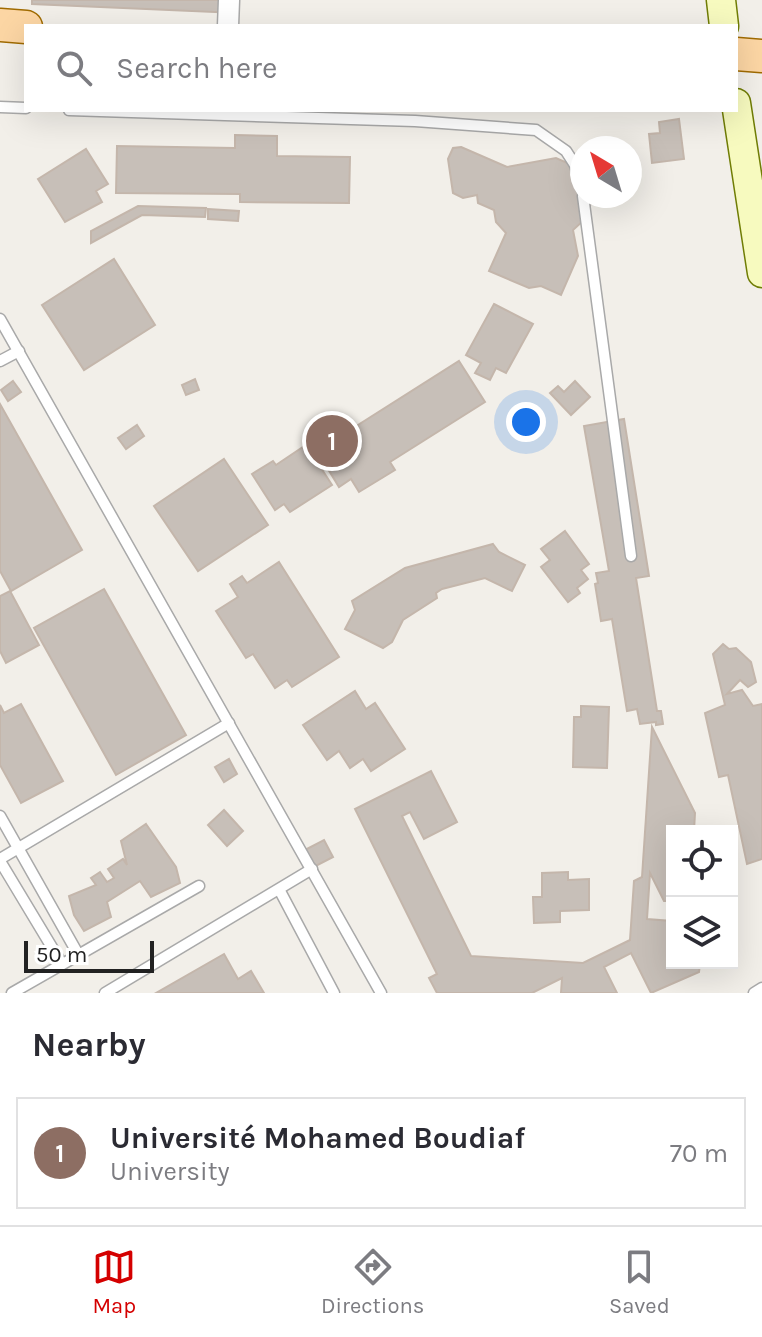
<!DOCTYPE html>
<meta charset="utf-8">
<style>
body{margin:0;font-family:Karla,sans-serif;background:#f7f7f7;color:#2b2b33}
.controls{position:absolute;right:24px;bottom:24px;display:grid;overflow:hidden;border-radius:0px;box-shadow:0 8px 32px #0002}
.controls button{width:72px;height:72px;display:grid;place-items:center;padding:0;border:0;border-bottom:2px solid #e1e1e2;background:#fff;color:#2b2b33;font:40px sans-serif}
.compass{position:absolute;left:570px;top:136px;width:72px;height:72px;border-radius:50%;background:#fff;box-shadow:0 8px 32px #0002;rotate:322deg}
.scale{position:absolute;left:24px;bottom:20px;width:130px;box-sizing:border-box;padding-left:8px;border:4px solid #222;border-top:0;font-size:22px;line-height:28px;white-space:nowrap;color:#222;-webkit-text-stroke:6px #fff;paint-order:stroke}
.you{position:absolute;left:526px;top:422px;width:28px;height:28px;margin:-20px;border:6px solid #fff;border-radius:50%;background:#1a73e8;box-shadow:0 0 0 12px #1a73e833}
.badge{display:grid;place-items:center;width:52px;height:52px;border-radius:50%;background:#d40000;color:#fff;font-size:26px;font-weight:700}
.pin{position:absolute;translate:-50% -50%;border:4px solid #fff;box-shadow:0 2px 8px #0006}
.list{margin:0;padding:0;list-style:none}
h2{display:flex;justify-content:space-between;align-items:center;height:104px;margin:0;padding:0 32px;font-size:34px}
h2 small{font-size:26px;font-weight:400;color:#7c7c81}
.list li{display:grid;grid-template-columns:52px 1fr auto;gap:24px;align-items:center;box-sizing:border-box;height:112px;margin:0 16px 16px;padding:0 16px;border:2px solid #e1e1e2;border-radius:0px}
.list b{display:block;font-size:30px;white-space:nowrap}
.list p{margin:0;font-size:26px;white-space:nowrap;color:#7c7c81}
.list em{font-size:26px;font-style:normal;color:#7c7c81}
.icon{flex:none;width:44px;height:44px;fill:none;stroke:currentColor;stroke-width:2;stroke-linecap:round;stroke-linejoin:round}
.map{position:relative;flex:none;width:762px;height:993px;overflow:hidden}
.search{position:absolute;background:#fff;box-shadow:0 8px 32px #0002;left:24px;right:24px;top:24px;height:88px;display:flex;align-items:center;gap:20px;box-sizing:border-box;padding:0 28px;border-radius:0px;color:#7c7c81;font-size:30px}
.sheet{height:232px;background:#fff}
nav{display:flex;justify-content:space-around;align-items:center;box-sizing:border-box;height:112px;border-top:2px solid #e1e1e2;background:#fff;font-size:22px;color:#7c7c81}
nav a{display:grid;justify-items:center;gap:4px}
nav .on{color:#d40000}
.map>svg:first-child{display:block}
.building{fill:#c7bfb8;stroke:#c4b6ab;stroke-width:2}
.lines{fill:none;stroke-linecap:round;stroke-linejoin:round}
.service-casing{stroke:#a9a9a9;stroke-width:13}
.minor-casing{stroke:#a9a9a9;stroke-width:23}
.secondary-casing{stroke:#707d05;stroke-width:31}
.primary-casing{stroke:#a06b00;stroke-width:35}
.service{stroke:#fff;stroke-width:10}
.minor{stroke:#fff;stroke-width:20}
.secondary{stroke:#f7fabf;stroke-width:28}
.primary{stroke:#fcd6a4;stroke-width:32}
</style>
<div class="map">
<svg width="762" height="993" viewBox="0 0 762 993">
<rect width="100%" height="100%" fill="#f2efe9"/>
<!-- building -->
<g class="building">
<polygon points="32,0 237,0 237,13 32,4"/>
<polygon points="679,119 684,159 652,163 649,134 660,133 659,122"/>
<polygon points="235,135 277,136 277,156 350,157 349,203 240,202 240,194 116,193 117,146 235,148"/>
<polygon points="461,147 507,167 556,158 572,165 582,196 594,196 584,220 573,230 578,256 561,295 541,286 529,288 489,271 506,233 496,222 494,210 478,203 477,195 463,198 453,193 448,159 453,148"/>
<polygon points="86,149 108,184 96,191 102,202 65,222 38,179"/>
<polygon points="138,206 206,208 205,217 142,215 91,243 91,231"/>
<polygon points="208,209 239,211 238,221 208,219"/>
<polygon points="114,259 155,325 84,370 42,305"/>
<polygon points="494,304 533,324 506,373 496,368 490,380 475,373 481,363 466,355"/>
<polygon points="459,361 485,402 390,462 395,470 359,492 351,479 339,487 317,451"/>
<polygon points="195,379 199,390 186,395 182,385"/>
<polygon points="13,381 21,392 8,401 1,390"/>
<polygon points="575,381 590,397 571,415 550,393 558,386 564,392"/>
<polygon points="0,404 82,550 11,591 0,571"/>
<polygon points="624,419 649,576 636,578 657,711 661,711 663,724 656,725 656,722 640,724 637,709 627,711 612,619 601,621 595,584 598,583 596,573 609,571 584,426"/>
<polygon points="137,425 144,436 126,449 118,438"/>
<polygon points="306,445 332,485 290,512 284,504 275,510 252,474 273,461 276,465"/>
<polygon points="224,459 268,525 198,571 154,506"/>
<polygon points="565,531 589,564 581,570 588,579 577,588 580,593 568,602 541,567 550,560 541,549"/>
<polygon points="493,544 499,552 525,565 512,591 485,578 442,589 436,593 437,598 403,620 392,642 383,648 345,629 355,610 352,601 405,568"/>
<polygon points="279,562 339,657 292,687 287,680 275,688 253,654 246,658 216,611 238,597 230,584 242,576 247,583"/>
<polygon points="104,589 186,735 116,775 34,628"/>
<polygon points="10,591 39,645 6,663 0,651 0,596"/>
<polygon points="723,644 729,649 736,648 751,662 756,682 748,687 740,680 727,694 742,690 753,706 762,704 762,859 747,864 728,775 719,777 705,713 725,705 713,654"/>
<polygon points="355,691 366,709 375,703 405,749 371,771 363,759 350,768 339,751 327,760 303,725"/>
<polygon points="21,704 63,781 21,803 0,765 0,705 4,713"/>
<polygon points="581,706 609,707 607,768 573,767 574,717 581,717"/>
<polygon points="652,727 695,813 694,831 672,831 672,901 664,901 650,873 647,919 672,921 672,963 700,963 699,972 651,993 631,953 604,967 617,993 561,993 562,978 532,993 437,993 429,978 437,974 355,809 431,771 457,822 424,839 410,812 402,816 471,956 583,963 630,940 634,881 642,877"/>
<polygon points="229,759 237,774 224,782 215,767"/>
<polygon points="224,810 243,831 227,846 208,825"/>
<polygon points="146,824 176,867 180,883 151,897 140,881 107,902 111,917 84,931 74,915 69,896 96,885 91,878 100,872 107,882 114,878 108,869 123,859 127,865 121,841"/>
<polygon points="324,840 333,857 310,869 301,852"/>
<polygon points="568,872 568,880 589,879 589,910 560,911 560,922 534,923 533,897 542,897 542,873"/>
<polygon points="224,954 238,979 251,971 264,993 156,993"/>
</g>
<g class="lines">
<!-- service casing -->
<g class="service-casing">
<g id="service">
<polyline points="0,107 26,108"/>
<polyline points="69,110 415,121 536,130 566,151 575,165 582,189"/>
<polyline points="583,196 631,556"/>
<polyline points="0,319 381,993"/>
<polyline points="0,361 19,351"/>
<polyline points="0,816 78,954"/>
<polyline points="0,859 229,723"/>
<polyline points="0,861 62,964"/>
<polyline points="280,891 334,993"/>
<polyline points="12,993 199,886"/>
<polyline points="105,993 312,869"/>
<polyline points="754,993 762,988"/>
</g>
</g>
<!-- minor casing -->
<g class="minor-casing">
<polyline id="minor" points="228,26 229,0"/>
</g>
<!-- secondary casing -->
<g class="secondary-casing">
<g id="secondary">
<polyline points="721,0 724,26"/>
<polyline points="736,103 762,273"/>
</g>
</g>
<!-- primary casing -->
<g class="primary-casing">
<g id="primary">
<polyline points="0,25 26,27"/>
<polyline points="736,54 762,56"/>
</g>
</g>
<!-- service -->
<use href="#service" class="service"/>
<!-- minor -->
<use href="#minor" class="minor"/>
<!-- secondary -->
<use href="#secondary" class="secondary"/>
<!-- primary -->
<use href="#primary" class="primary"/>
</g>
</svg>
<div class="controls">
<button><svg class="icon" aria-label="locate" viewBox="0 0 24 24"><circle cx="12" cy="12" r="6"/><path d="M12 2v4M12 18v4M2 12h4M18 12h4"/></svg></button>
<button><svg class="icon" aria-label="layers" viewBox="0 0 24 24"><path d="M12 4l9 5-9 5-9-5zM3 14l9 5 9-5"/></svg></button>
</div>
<svg class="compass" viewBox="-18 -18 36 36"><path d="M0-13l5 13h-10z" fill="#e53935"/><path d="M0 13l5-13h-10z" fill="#7c7c81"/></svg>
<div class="scale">50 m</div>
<div class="you"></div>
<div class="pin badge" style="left:332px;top:441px;background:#8d6e63">1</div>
<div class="search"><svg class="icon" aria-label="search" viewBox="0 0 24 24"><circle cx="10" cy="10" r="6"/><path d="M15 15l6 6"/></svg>Search here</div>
</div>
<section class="sheet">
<h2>Nearby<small></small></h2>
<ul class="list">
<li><span class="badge" style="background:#8d6e63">1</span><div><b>Université Mohamed Boudiaf</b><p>University</p></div><em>70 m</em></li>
</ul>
</section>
<nav>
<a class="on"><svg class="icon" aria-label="map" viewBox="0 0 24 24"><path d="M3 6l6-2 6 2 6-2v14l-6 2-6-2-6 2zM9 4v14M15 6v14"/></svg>Map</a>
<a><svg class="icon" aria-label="directions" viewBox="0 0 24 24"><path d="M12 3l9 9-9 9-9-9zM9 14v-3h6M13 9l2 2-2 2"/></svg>Directions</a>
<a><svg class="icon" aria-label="saved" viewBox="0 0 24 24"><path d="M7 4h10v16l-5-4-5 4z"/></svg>Saved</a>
</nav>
